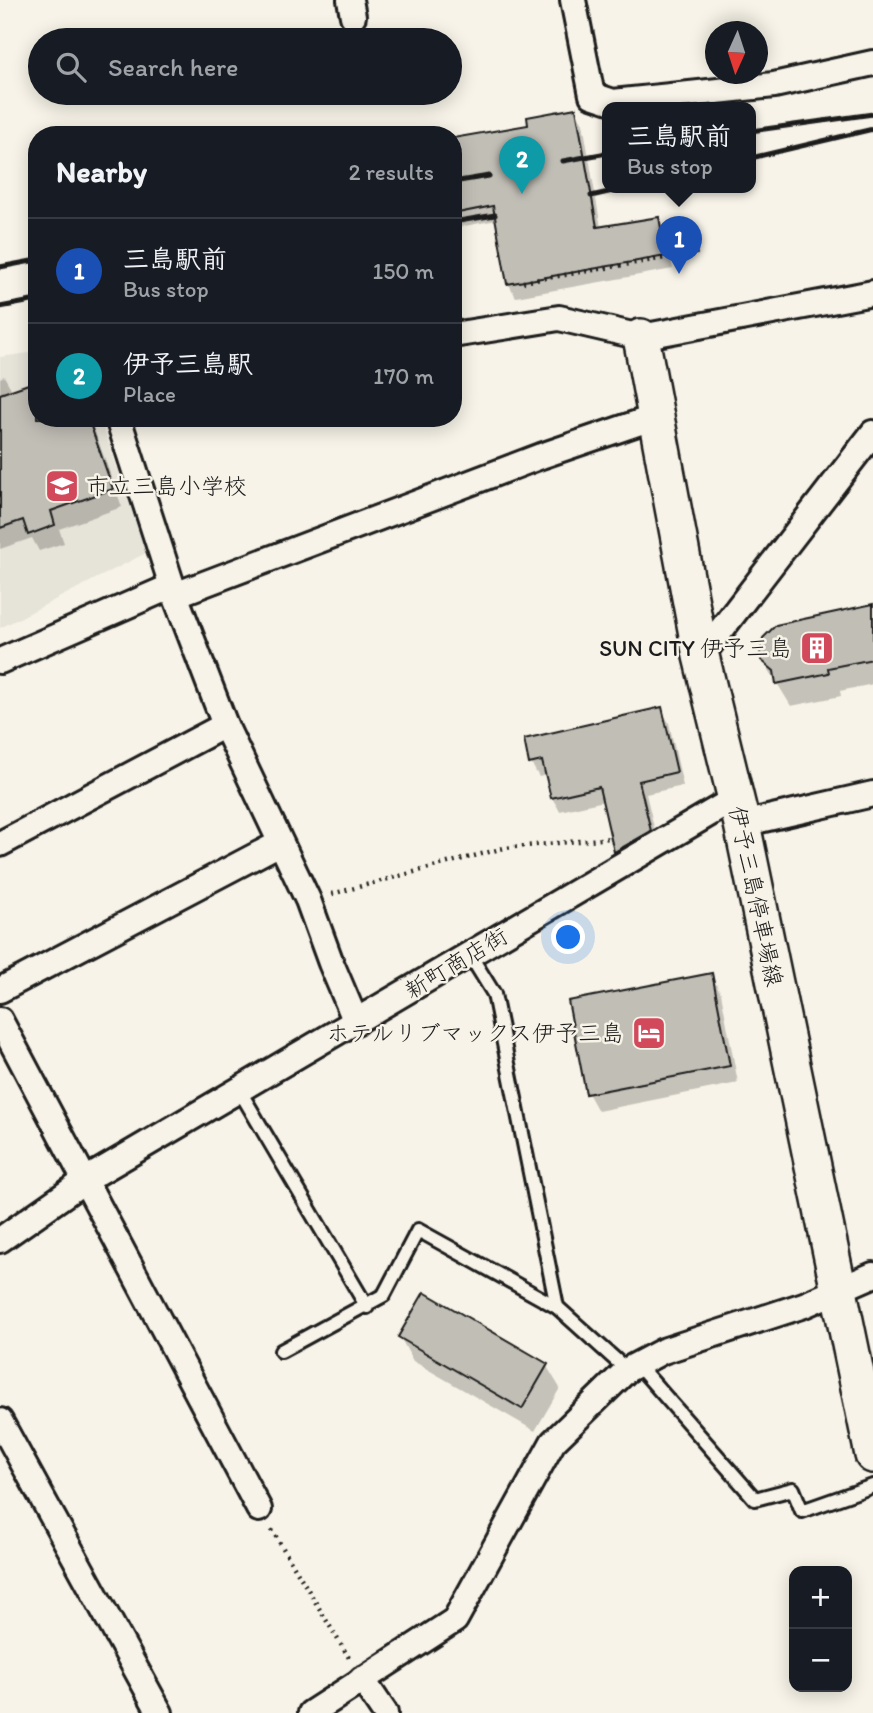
<!DOCTYPE html>
<meta charset="utf-8">
<style>
body{margin:0;font-family:Itim,"Klee One",sans-serif;background:#242831;color:#f1f3f6}
.controls{position:absolute;right:21px;bottom:21px;display:grid;overflow:hidden;border-radius:14px;box-shadow:0 4px 18px #0003}
.controls button{width:63px;height:63px;display:grid;place-items:center;padding:0;border:0;border-bottom:2px solid #363941;background:#171b24;color:#f1f3f6;font:35px sans-serif}
.compass{position:absolute;left:705px;top:21px;width:63px;height:63px;border-radius:50%;background:#171b24;box-shadow:0 4px 18px #0003;rotate:183deg}
.you{position:absolute;left:569px;top:938px;width:24px;height:24px;margin:-18px;border:5px solid #fff;border-radius:50%;background:#1a73e8;box-shadow:0 0 0 10px #1a73e833}
.badge{display:grid;place-items:center;width:46px;height:46px;border-radius:50%;background:#0b8043;color:#fff;font-size:23px;font-weight:700}
.pin{position:absolute;translate:-50% -58px;filter:drop-shadow(0 2px 4px #0008)}
.pin::after{content:'';position:absolute;top:37px;width:24px;height:21px;background:inherit;clip-path:polygon(0 0,100% 0,50% 100%)}
.popup{position:absolute;left:602px;top:102px;width:154px;height:91px;box-sizing:border-box;display:grid;place-content:center;border-radius:14px;background:#171b24;filter:drop-shadow(0 2px 5px #0005);font-size:23px;white-space:nowrap;color:#9ea1a6}
.popup b{font-size:26px;color:#f1f3f6}
.popup::after{content:'';position:absolute;left:50%;top:100%;margin-left:-14px;border:14px solid transparent;border-top-color:#171b24}
.list{margin:0;padding:0;list-style:none}
h2{display:flex;justify-content:space-between;align-items:center;height:91px;margin:0;padding:0 28px;font-size:30px}
h2 small{font-size:23px;font-weight:400;color:#9ea1a6}
.list li{display:grid;grid-template-columns:46px 1fr auto;gap:21px;align-items:center;box-sizing:border-box;height:105px;padding:0 28px;border-top:2px solid #363941}
.list b{display:block;font-size:26px;white-space:nowrap}
.list p{margin:0;font-size:23px;white-space:nowrap;color:#9ea1a6}
.list em{font-size:23px;font-style:normal;color:#9ea1a6}
.icon{flex:none;width:38px;height:38px;fill:none;stroke:currentColor;stroke-width:2;stroke-linecap:round;stroke-linejoin:round}
.map{position:relative;flex:none;width:873px;height:1713px;overflow:hidden}
.search{position:absolute;background:#171b24;box-shadow:0 4px 18px #0003;left:28px;top:28px;width:434px;height:77px;display:flex;align-items:center;gap:18px;box-sizing:border-box;padding:0 24px;border-radius:38px;color:#9ea1a6;font-size:26px}
.panel{position:absolute;background:#171b24;box-shadow:0 4px 18px #0003;left:28px;top:126px;width:434px;height:301px;border-radius:28px}
.map>svg:first-child{display:block}
.built{fill:#e6e3d9}
.shadow{fill:#0003}
.building{fill:#c0beb5;stroke:#1c1c1c;stroke-width:2}
.lines{fill:none;stroke-linecap:round;stroke-linejoin:round}
.lane-casing{stroke:#1c1c1c;stroke-width:18}
.street-casing{stroke:#1c1c1c;stroke-width:30}
.secondary-casing{stroke:#1c1c1c;stroke-width:40}
.path{stroke:#1c1c1c;stroke-width:4.5;stroke-dasharray:2 5;stroke-linecap:butt}
.lane{stroke:#f7f3e8;stroke-width:12}
.street{stroke:#f7f3e8;stroke-width:24}
.secondary{stroke:#f7f3e8;stroke-width:35}
.rail{stroke:#1c1c1c;stroke-width:5}
.labels{text-anchor:middle;dominant-baseline:central;stroke-width:5;stroke-linejoin:round;paint-order:stroke}
.poi-label{font-size:23px;fill:#1c1c1c;stroke:#f7f3e8;text-anchor:end}
.street-label{font-size:23px;fill:#1c1c1c;stroke:#f7f3e8}
</style>
<div class="map">
<svg width="873" height="1713" viewBox="0 0 873 1713">
<rect width="100%" height="100%" fill="#f7f3e8"/>
<filter id="ink" filterUnits="userSpaceOnUse"><feTurbulence type="fractalNoise" baseFrequency=".0143" numOctaves="2"/><feDisplacementMap in="SourceGraphic" scale="14" xChannelSelector="R" yChannelSelector="G"/><feConvolveMatrix kernelMatrix="1 2 1 2 8 2 1 2 1" color-interpolation-filters="sRGB"/></filter>
<g filter="url(#ink)">
<!-- built -->
<polygon class="built" points="37,352 37,418 100,418 146,553 0,628 0,357"/>
<!-- shadow -->
<g class="shadow">
<polygon points="575,110 583,123 601,228 659,219 666,232 673,269 516,297 508,283 497,220 453,228 453,139 530,126"/>
<polygon points="4,376 13,392 37,418 90,418 122,507 59,529 64,543 39,551 32,538 0,549 0,378"/>
<polygon points="873,611 873,684 840,691 841,696 791,706 763,660"/>
<polygon points="661,709 669,723 683,786 646,794 658,844 623,865 616,852 604,801 560,811 552,798 547,775 539,777 531,763"/>
<polygon points="711,975 721,993 738,1083 598,1111 588,1093"/>
<polygon points="400,1337 546,1365 560,1388 535,1431 413,1361"/>
</g>
<!-- building -->
<g class="building">
<polygon points="576,108 597,227 659,217 666,256 507,284 493,206 453,214 453,138 528,125 527,117"/>
<polygon points="37,381 37,418 88,418 113,489 51,511 55,525 28,535 23,520 0,528 0,394"/>
<polygon points="873,604 873,659 828,668 829,673 776,684 774,671 761,660 760,652 763,638 776,625"/>
<polygon points="662,707 677,772 639,781 651,831 614,852 599,787 551,798 542,761 529,764 524,739"/>
<polygon points="712,973 730,1066 586,1094 568,1001"/>
<polygon points="424,1292 548,1364 522,1409 398,1337"/>
</g>
<g class="lines">
<!-- lane casing -->
<g class="lane-casing">
<g id="lane">
<polyline points="470,955 494,994 557,1307"/>
<polyline points="238,1088 367,1307"/>
<polyline points="281,1351 384,1295 418,1230 557,1307 627,1370"/>
<polyline points="636,1363 755,1499 793,1489 802,1511 873,1486"/>
</g>
</g>
<!-- street casing -->
<g class="street-casing">
<g id="street">
<polyline points="350,0 353,16"/>
<polyline points="573,0 592,95 613,102 774,85 873,63"/>
<polyline points="453,335 559,318 641,337 873,293"/>
<polyline points="118,418 175,595 225,725 308,900 331,963 356,1022"/>
<polyline points="175,595 541,456 655,417"/>
<polyline points="701,656 873,433"/>
<polyline points="0,661 172,586"/>
<polyline points="742,824 873,794"/>
<polyline points="0,844 225,725"/>
<polyline points="0,990 280,843"/>
<polyline points="0,1020 259,1509"/>
<polyline points="0,1240 87,1179 736,798"/>
<polyline points="0,1421 160,1713"/>
<polyline points="362,1679 385,1713"/>
<polyline points="311,1713 455,1620 553,1442 627,1370 663,1351 804,1305 873,1275"/>
</g>
</g>
<!-- secondary casing -->
<g class="secondary-casing">
<polyline id="secondary" points="641,337 701,656 742,824 873,1455"/>
</g>
<!-- path -->
<g class="path">
<polyline points="523,282 701,252"/>
<polyline points="332,894 504,848 611,838"/>
<polyline points="272,1530 349,1658"/>
</g>
<!-- lane -->
<use href="#lane" class="lane"/>
<!-- street -->
<use href="#street" class="street"/>
<!-- secondary -->
<use href="#secondary" class="secondary"/>
<!-- rail -->
<g class="rail">
<polyline points="751,131 873,114"/>
<polyline points="751,158 873,129"/>
<polyline points="563,161 607,153"/>
<polyline points="453,182 489,176"/>
<polyline points="591,196 626,188"/>
<polyline points="453,222 495,215"/>
<polyline points="0,267 37,260"/>
<polyline points="0,307 37,300"/>
</g>
</g>
</g>
<!-- icons -->
<defs>
<g id="school-square" transform="scale(1.75)"><rect x="-9" y="-9" width="18" height="18" rx="4" fill="#d1495b" stroke="#f7f3e8"/><path d="M0-5L7-2L0 1L-7-2ZM-4 1L0 2.5L4 1V4Q0 6-4 4Z" fill="#fff"/></g>
<g id="building-square" transform="scale(1.75)"><rect x="-9" y="-9" width="18" height="18" rx="4" fill="#d1495b" stroke="#f7f3e8"/><path d="M-4-6H4V6H1V3H-1V6H-4ZM-2.5-4.3h1.7v1.8h-1.7ZM.8-4.3h1.7v1.8H.8ZM-2.5-1h1.7V.8h-1.7ZM.8-1h1.7V.8H.8Z" fill="#fff"/></g>
<g id="hotel-square" transform="scale(1.75)"><rect x="-9" y="-9" width="18" height="18" rx="4" fill="#d1495b" stroke="#f7f3e8"/><path d="M-6-4.5h1.5V1H6V5H4.5V3h-9V5H-6ZM-4 0a1.8 1.8 0 1 1 3.6 0ZM.5 0V-2.5h3Q6-2.5 6 0Z" fill="#fff"/></g>
</defs>
<g fill-rule="evenodd">
<use href="#school-square" x="62" y="486"/>
<use href="#building-square" x="817" y="648"/>
<use href="#hotel-square" x="649" y="1033"/>
</g>
<g class="labels">
<!-- poi labels -->
<g class="poi-label">
<text x="86" y="486" text-anchor="start">市立三島小学校</text>
<text x="792" y="648">SUN CITY 伊予三島</text>
<text x="624" y="1033">ホテルリブマックス伊予三島</text>
</g>
<!-- street labels -->
<g class="street-label">
<text transform="translate(756 896) rotate(78)">伊予三島停車場線</text>
<text transform="translate(456 963) rotate(-31)">新町商店街</text>
</g>
</g>
</svg>
<div class="controls">
<button>+</button>
<button>−</button>
</div>
<svg class="compass" viewBox="-18 -18 36 36"><path d="M0-13l5 13h-10z" fill="#e53935"/><path d="M0 13l5-13h-10z" fill="#9ea1a6"/></svg>
<div class="you"></div>
<div class="pin badge" style="left:679px;top:274px;background:#1a4fb4">1</div>
<div class="popup"><b>三島駅前</b>Bus stop</div>
<div class="pin badge" style="left:522px;top:194px;background:#0f9aa8">2</div>
<div class="search"><svg class="icon" aria-label="search" viewBox="0 0 24 24"><circle cx="10" cy="10" r="6"/><path d="M15 15l6 6"/></svg>Search here</div>
<section class="panel">
<h2>Nearby<small>2 results</small></h2>
<ul class="list">
<li><span class="badge" style="background:#1a4fb4">1</span><div><b>三島駅前</b><p>Bus stop</p></div><em>150 m</em></li>
<li><span class="badge" style="background:#0f9aa8">2</span><div><b>伊予三島駅</b><p>Place</p></div><em>170 m</em></li>
</ul>
</section>
</div>
